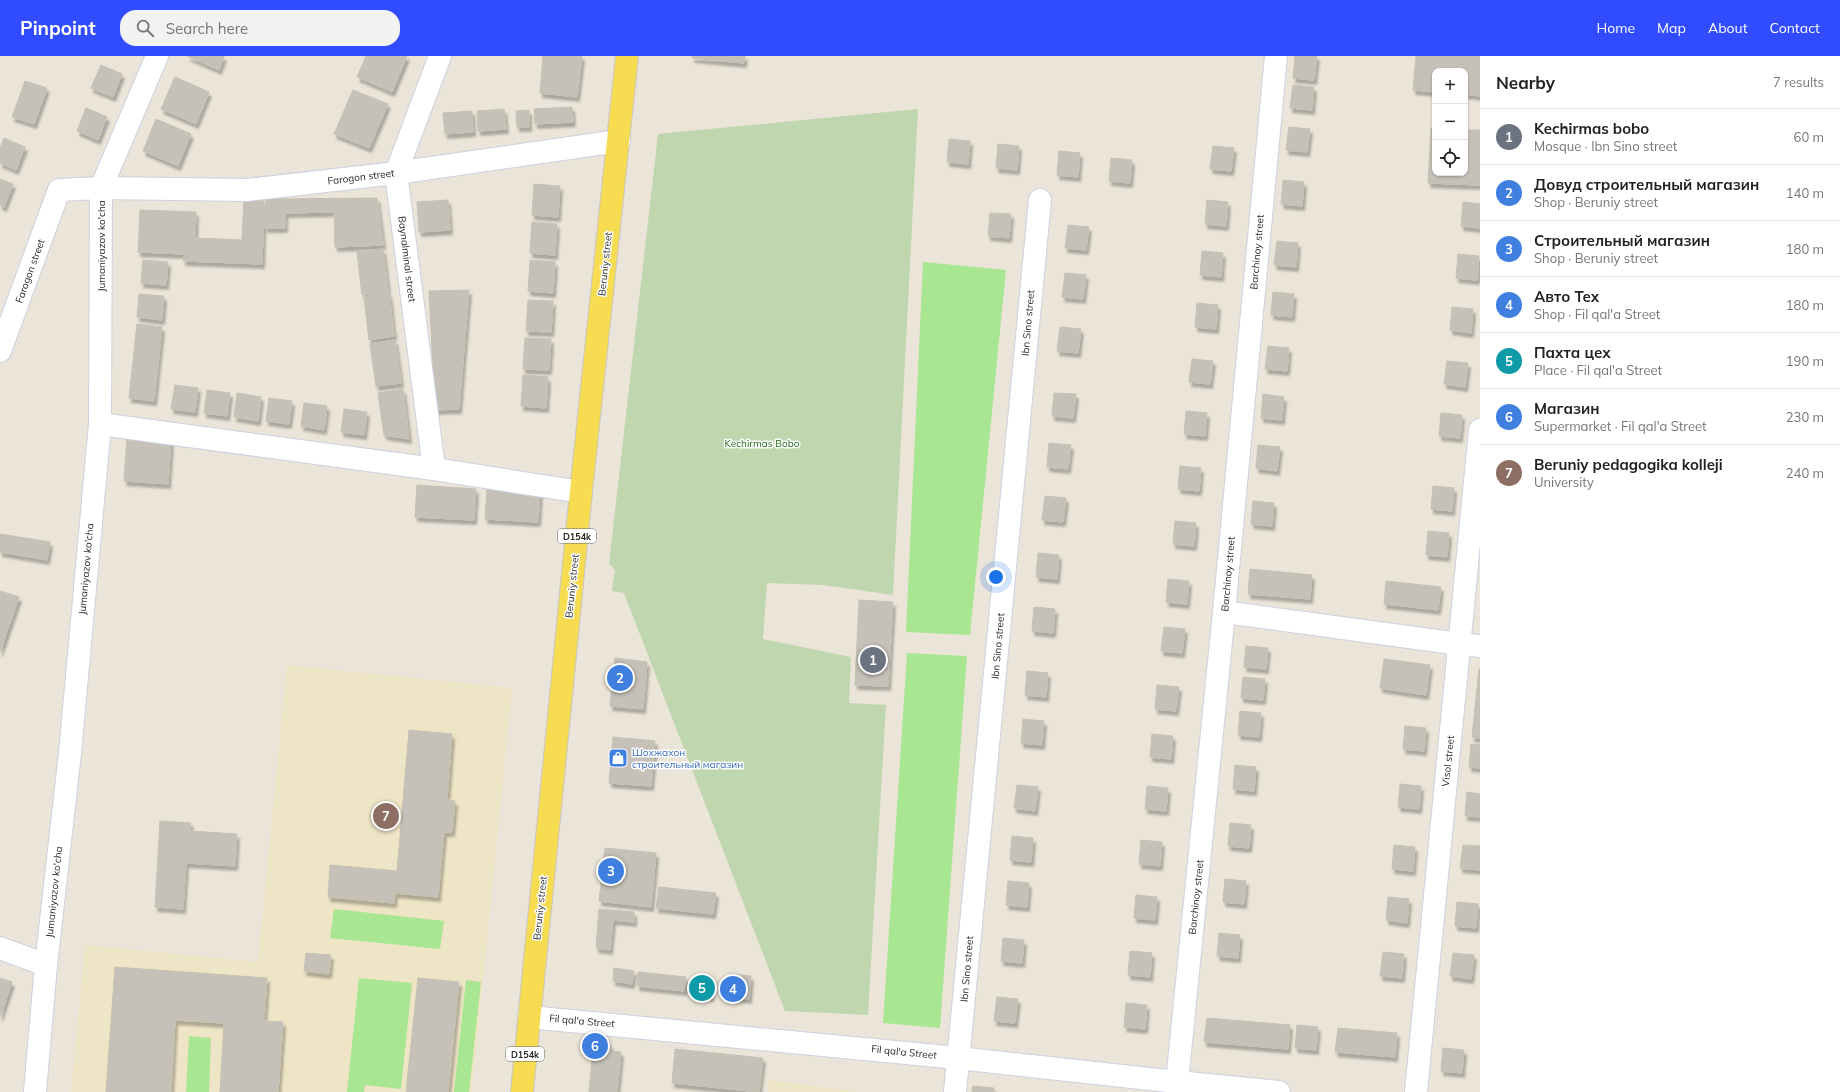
<!DOCTYPE html>
<meta charset="utf-8">
<style>
body{margin:0;font-family:Mulish,sans-serif;background:#f2f2f2;color:#222}
.controls{position:absolute;right:12px;top:12px;display:grid;overflow:hidden;border-radius:8px;box-shadow:0 1px 3px #0004}
.controls button{width:36px;height:36px;display:grid;place-items:center;padding:0;border:0;border-bottom:1px solid #e0e0e0;background:#fff;color:#222;font:20px sans-serif}
.you{position:absolute;left:996px;top:521px;width:14px;height:14px;margin:-10px;border:3px solid #fff;border-radius:50%;background:#1a73e8;box-shadow:0 0 0 6px #1a73e833}
.badge{display:grid;place-items:center;width:26px;height:26px;border-radius:50%;background:#314bff;color:#fff;font-size:13px;font-weight:700}
.pin{position:absolute;translate:-50% -50%;border:2px solid #fff;box-shadow:0 1px 4px #0006}
.list{margin:0;padding:0;list-style:none}
h2{display:flex;justify-content:space-between;align-items:center;height:52px;margin:0;padding:0 16px;font-size:17px}
h2 small{font-size:13px;font-weight:400;color:#767676}
.list li{display:grid;grid-template-columns:26px 1fr auto;gap:12px;align-items:center;box-sizing:border-box;height:56px;padding:0 16px;border-top:1px solid #e0e0e0}
.list b{display:block;font-size:15px;white-space:nowrap}
.list p{margin:0;font-size:13px;white-space:nowrap;color:#767676}
.list em{font-size:13px;font-style:normal;color:#767676}
.icon{flex:none;width:22px;height:22px;fill:none;stroke:currentColor;stroke-width:2;stroke-linecap:round;stroke-linejoin:round}
.map{position:relative;flex:none;width:1480px;height:1036px;overflow:hidden}
header{display:flex;align-items:center;gap:24px;box-sizing:border-box;height:56px;padding:0 20px;background:#314bff;color:#fff}
header strong{font-size:19px}
nav{display:flex;gap:22px;margin-inline-start:auto;font-size:14px}
.search{width:280px;height:36px;background:#f2f2f2;display:flex;align-items:center;gap:10px;box-sizing:border-box;padding:0 14px;border-radius:16px;color:#767676;font-size:15px}
main{display:flex}
aside{flex:1;background:#fff}
.map>svg:first-child{display:block}
.education{fill:#eee4c6}
.green{fill:#a8e691}
.cemetery{fill:#bfd6ae}
.building{fill:#c6c1b8;stroke:#c6c0b2;filter:url(#shadow)}
.lines{fill:none;stroke-linecap:round;stroke-linejoin:round}
.minor-casing{stroke:#cdd0e2;stroke-width:24}
.major-casing{stroke:#c7c7c7;stroke-width:24}
.minor{stroke:#fff;stroke-width:22}
.major{stroke:#f7db51;stroke-width:22}
.labels{text-anchor:middle;dominant-baseline:central;stroke-width:3;stroke-linejoin:round;paint-order:stroke}
.shield{fill:#fff;stroke:#686868;stroke-width:1}
.shield-label{font-size:9px;font-weight:bold;fill:#282828}
.street-label{font-size:10px;fill:#282828;stroke:#fff}
.park-label{font-size:10px;fill:#216715;stroke:#fff}
.shop-label{font-size:10px;fill:#366cbe;stroke:#fff;text-anchor:start}
</style>
<header>
<strong>Pinpoint</strong>
<div class="search"><svg class="icon" aria-label="search" viewBox="0 0 24 24"><circle cx="10" cy="10" r="6"/><path d="M15 15l6 6"/></svg>Search here</div>
<nav><a>Home</a><a>Map</a><a>About</a><a>Contact</a></nav>
</header>
<main>
<div class="map">
<svg width="1480" height="1036" viewBox="0 0 1480 1036">
<defs>
<filter id="shadow"><feDropShadow dx="2.5" dy="4.5" stdDeviation="1" flood-color="#0004"/></filter>
</defs>
<rect width="100%" height="100%" fill="#ebe4d8"/>
<!-- education -->
<g class="education">
<polygon points="287,609 512,632 472,1036 71,1036 85,889 258,906"/>
<polygon points="769,1024 860,1036 768,1036"/>
</g>
<!-- green -->
<g class="green">
<polygon points="923,206 1006,214 970,579 906,576"/>
<polygon points="907,597 967,600 940,972 883,967"/>
<polygon points="334,853 444,865 440,893 330,882"/>
<polygon points="359,922 412,927 401,1033 365,1029 364,1036 347,1036"/>
<polygon points="466,924 481,926 469,1036 454,1036"/>
<polygon points="189,980 211,982 209,1036 186,1036"/>
</g>
<!-- cemetery -->
<polygon class="cemetery" points="918,53 893,539 823,529 767,527 763,583 851,601 849,647 886,649 868,959 785,955 624,537 612,535 615,514 609,508 658,78"/>
<!-- building -->
<g class="building">
<polygon points="187,0 224,0 219,14"/>
<polygon points="366,0 407,0 392,36 357,21"/>
<polygon points="543,0 582,0 577,41 540,37"/>
<polygon points="692,0 745,0 744,7 692,2"/>
<polygon points="1295,0 1317,0 1314,24 1293,22"/>
<polygon points="1416,0 1480,0 1480,40 1465,38 1465,15 1435,15 1435,36 1413,34"/>
<polygon points="101,9 122,18 113,41 91,32"/>
<polygon points="175,21 209,36 196,68 161,53"/>
<polygon points="25,25 47,32 34,68 12,61"/>
<polygon points="1293,29 1314,31 1312,54 1290,52"/>
<polygon points="353,34 388,48 369,92 334,78"/>
<polygon points="572,51 573,66 535,68 534,53"/>
<polygon points="86,52 107,61 98,84 77,75"/>
<polygon points="504,53 506,73 478,75 477,55"/>
<polygon points="529,54 529,71 517,71 516,55"/>
<polygon points="472,55 473,76 445,78 443,57"/>
<polygon points="156,63 191,78 178,110 143,95"/>
<polygon points="1289,71 1310,73 1307,96 1286,94"/>
<polygon points="1431,72 1435,72 1435,117 1465,117 1465,74 1480,74 1480,129 1428,127"/>
<polygon points="4,82 25,91 16,114 0,107 0,92"/>
<polygon points="949,83 970,85 968,108 947,106"/>
<polygon points="998,88 1019,90 1017,114 996,112"/>
<polygon points="1213,90 1234,92 1231,115 1210,113"/>
<polygon points="1059,95 1080,97 1078,121 1057,119"/>
<polygon points="1111,102 1132,104 1130,127 1109,125"/>
<polygon points="0,123 13,128 4,151 0,149"/>
<polygon points="1283,124 1304,126 1302,150 1281,148"/>
<polygon points="534,128 560,130 558,161 532,159"/>
<polygon points="377,142 383,189 335,191 334,156 285,157 285,172 265,172 266,143"/>
<polygon points="244,143 264,144 262,208 183,205 184,198 138,196 140,154 196,156 195,182 242,184"/>
<polygon points="448,144 450,174 419,176 417,146"/>
<polygon points="1207,144 1228,146 1226,170 1205,168"/>
<polygon points="1463,146 1480,148 1480,172 1461,170"/>
<polygon points="990,157 1011,158 1009,182 988,180"/>
<polygon points="532,166 557,168 555,199 530,197"/>
<polygon points="1068,169 1089,171 1086,194 1065,192"/>
<polygon points="1277,185 1298,187 1296,211 1274,209"/>
<polygon points="383,193 388,236 362,239 357,196"/>
<polygon points="1202,195 1223,197 1221,221 1200,219"/>
<polygon points="1458,198 1479,200 1477,224 1456,222"/>
<polygon points="143,204 168,206 166,229 141,227"/>
<polygon points="530,204 555,206 553,237 528,235"/>
<polygon points="1065,217 1086,219 1083,243 1062,241"/>
<polygon points="469,234 459,353 435,354 429,235"/>
<polygon points="1273,236 1294,238 1292,261 1271,259"/>
<polygon points="389,237 394,280 369,284 364,241"/>
<polygon points="139,238 164,240 162,264 137,261"/>
<polygon points="528,244 553,245 551,276 526,275"/>
<polygon points="1197,247 1218,249 1216,273 1195,271"/>
<polygon points="1452,251 1473,253 1471,277 1450,274"/>
<polygon points="137,268 162,271 154,345 129,342"/>
<polygon points="1060,271 1081,273 1078,297 1057,295"/>
<polygon points="525,282 551,283 549,314 523,313"/>
<polygon points="395,284 401,327 376,330 370,288"/>
<polygon points="1268,290 1289,292 1287,315 1265,313"/>
<polygon points="1192,303 1213,305 1210,328 1189,326"/>
<polygon points="1447,305 1468,307 1465,331 1444,328"/>
<polygon points="523,319 548,321 546,352 521,350"/>
<polygon points="175,329 198,332 195,356 171,353"/>
<polygon points="403,333 409,383 384,379 378,337"/>
<polygon points="207,334 230,337 227,360 204,357"/>
<polygon points="237,337 261,341 258,365 234,361"/>
<polygon points="1054,337 1076,338 1073,362 1052,360"/>
<polygon points="1263,338 1284,341 1282,364 1261,362"/>
<polygon points="269,342 292,345 289,368 266,365"/>
<polygon points="304,347 327,350 324,374 301,370"/>
<polygon points="344,353 367,356 364,379 341,376"/>
<polygon points="1186,355 1207,357 1205,380 1184,378"/>
<polygon points="1441,357 1462,359 1460,382 1439,380"/>
<polygon points="127,380 171,383 168,428 124,425"/>
<polygon points="1049,387 1071,389 1068,413 1047,411"/>
<polygon points="1258,389 1280,391 1277,415 1256,412"/>
<polygon points="1180,410 1201,412 1199,435 1178,433"/>
<polygon points="417,429 476,433 474,464 415,461"/>
<polygon points="1433,430 1454,432 1452,455 1431,453"/>
<polygon points="487,433 540,436 538,466 485,463"/>
<polygon points="1045,440 1066,442 1063,466 1042,464"/>
<polygon points="1253,445 1274,447 1272,470 1251,468"/>
<polygon points="1175,465 1196,467 1194,490 1173,488"/>
<polygon points="1428,475 1449,477 1447,501 1426,499"/>
<polygon points="0,478 50,486 47,504 0,496"/>
<polygon points="1038,497 1059,499 1057,523 1036,521"/>
<polygon points="1250,513 1312,519 1310,543 1248,538"/>
<polygon points="1168,523 1189,525 1187,548 1166,546"/>
<polygon points="1386,525 1441,531 1438,554 1384,548"/>
<polygon points="0,535 19,541 0,596"/>
<polygon points="859,544 893,546 888,630 855,629"/>
<polygon points="1034,551 1055,553 1053,577 1032,575"/>
<polygon points="1164,571 1185,573 1182,597 1161,595"/>
<polygon points="1246,590 1268,592 1266,613 1244,611"/>
<polygon points="615,602 647,606 643,653 610,650"/>
<polygon points="1384,603 1430,609 1426,639 1380,632"/>
<polygon points="1479,613 1480,613 1480,682 1472,681"/>
<polygon points="1027,615 1048,617 1046,641 1025,639"/>
<polygon points="1243,621 1265,623 1263,644 1241,642"/>
<polygon points="1157,629 1179,631 1176,655 1155,653"/>
<polygon points="1240,655 1261,657 1259,681 1238,679"/>
<polygon points="1023,663 1044,665 1042,689 1021,687"/>
<polygon points="1405,670 1426,672 1424,695 1403,693"/>
<polygon points="409,674 452,678 447,744 455,745 452,776 444,776 438,841 395,837 394,847 328,841 330,809 397,815"/>
<polygon points="1152,678 1173,680 1171,703 1150,701"/>
<polygon points="613,681 655,685 651,730 609,727"/>
<polygon points="1471,688 1480,689 1480,712 1469,711"/>
<polygon points="1235,709 1256,711 1254,735 1233,733"/>
<polygon points="1400,728 1421,730 1419,753 1398,751"/>
<polygon points="1017,729 1038,731 1035,755 1014,752"/>
<polygon points="1147,730 1168,732 1166,755 1145,753"/>
<polygon points="1467,736 1480,738 1480,761 1465,760"/>
<polygon points="160,765 191,767 190,775 237,778 235,810 186,807 183,853 155,851"/>
<polygon points="1230,767 1251,769 1249,792 1228,790"/>
<polygon points="1012,780 1033,782 1031,806 1010,804"/>
<polygon points="1141,784 1162,786 1160,810 1139,808"/>
<polygon points="1394,789 1415,791 1413,815 1392,813"/>
<polygon points="1463,789 1480,790 1480,814 1460,812"/>
<polygon points="605,792 656,797 651,851 599,845"/>
<polygon points="1225,823 1246,825 1244,848 1223,846"/>
<polygon points="1008,825 1029,827 1027,851 1006,849"/>
<polygon points="659,831 716,837 713,858 656,852"/>
<polygon points="1136,839 1157,841 1155,864 1134,862"/>
<polygon points="1388,841 1409,843 1407,867 1386,864"/>
<polygon points="1457,846 1478,848 1476,872 1455,870"/>
<polygon points="599,853 634,856 634,866 613,864 610,894 596,892"/>
<polygon points="1219,877 1240,879 1238,902 1217,900"/>
<polygon points="1003,882 1024,884 1022,907 1001,905"/>
<polygon points="1130,895 1152,897 1150,921 1128,919"/>
<polygon points="1383,896 1404,898 1402,922 1380,920"/>
<polygon points="306,897 331,899 329,918 304,915"/>
<polygon points="1453,897 1474,899 1471,923 1450,920"/>
<polygon points="115,911 267,922 264,965 283,966 278,1036 220,1036 224,967 175,964 171,1036 106,1036"/>
<polygon points="614,912 634,915 632,928 613,925"/>
<polygon points="638,916 686,921 684,935 637,930"/>
<polygon points="730,918 751,920 749,943 728,941"/>
<polygon points="0,922 12,926 0,961"/>
<polygon points="418,922 459,926 448,1036 406,1036"/>
<polygon points="693,923 712,924 711,941 691,939"/>
<polygon points="997,941 1018,943 1015,967 994,965"/>
<polygon points="1126,947 1147,949 1145,973 1124,971"/>
<polygon points="1207,962 1290,969 1288,993 1204,986"/>
<polygon points="1297,969 1318,971 1316,994 1295,992"/>
<polygon points="1338,972 1397,977 1395,1001 1335,996"/>
<polygon points="594,987 601,988 600,994 593,993"/>
<polygon points="604,988 611,989 611,995 604,994"/>
<polygon points="1443,992 1464,994 1462,1017 1441,1015"/>
<polygon points="593,993 621,996 617,1036 589,1036"/>
<polygon points="675,993 763,1002 759,1036 672,1027"/>
<polygon points="973,1030 994,1032 993,1036 972,1036"/>
</g>
<g class="lines">
<!-- minor casing -->
<g class="minor-casing">
<g id="minor">
<polyline points="0,295 59,134 101,132 247,134 396,117 619,85"/>
<polyline points="100,368 434,413 581,436"/>
<polyline points="434,413 396,117 440,0"/>
<polyline points="1224,556 1460,588 1480,590"/>
<polyline points="0,892 46,909"/>
<polyline points="529,961 958,1002 1177,1026 1279,1036"/>
<polyline points="35,1036 46,909 70,697 100,368 101,132 157,0"/>
<polyline points="955,1036 1040,144"/>
<polyline points="1176,1036 1224,556 1276,0"/>
<polyline points="1416,1036 1480,374"/>
</g>
</g>
<!-- major casing -->
<g class="major-casing">
<polyline id="major" points="522,1036 581,436 627,0"/>
</g>
<!-- minor -->
<use href="#minor" class="minor"/>
<!-- major -->
<use href="#major" class="major"/>
</g>
<!-- icons -->
<defs>
<g id="shop-square" transform="scale(1)"><rect x="-9" y="-9" width="18" height="18" rx="4" fill="#3f7fe0" stroke="#fff"/><path d="M-5-2.5h2.3a2.7 3.5 0 0 1 5.4 0H5L5.5 6h-11ZM-1.5-2.5h3a1.5 2.3 0 0 0-3 0Z" fill="#fff"/></g>
</defs>
<g fill-rule="evenodd">
<use href="#shop-square" x="618" y="702"/>
</g>
<g class="labels">
<!-- shield labels -->
<g class="shield">
<rect x="558" y="473" width="38" height="14" rx="3"/>
<rect x="506" y="991" width="38" height="14" rx="3"/>
</g>
<g class="shield-label">
<text x="577" y="480">D154k</text>
<text x="525" y="998">D154k</text>
</g>
<!-- street labels -->
<g class="street-label">
<text transform="translate(361 121) rotate(-7)">Farogon street</text>
<text transform="translate(101 190) rotate(-90)">Jumaniyazov ko'cha</text>
<text transform="translate(1257 196) rotate(-85)">Barchinoy street</text>
<text transform="translate(407 203) rotate(83)">Baynalminal street</text>
<text transform="translate(605 208) rotate(-84)">Beruniy street</text>
<text transform="translate(30 215) rotate(-70)">Farogon street</text>
<text transform="translate(1028 267) rotate(-85)">Ibn Sino street</text>
<text transform="translate(86 513) rotate(-85)">Jumaniyazov ko'cha</text>
<text transform="translate(1228 518) rotate(-85)">Barchinoy street</text>
<text transform="translate(572 530) rotate(-84)">Beruniy street</text>
<text transform="translate(998 590) rotate(-85)">Ibn Sino street</text>
<text transform="translate(1448 705) rotate(-84)">Visol street</text>
<text transform="translate(54 836) rotate(-84)">Jumaniyazov ko'cha</text>
<text transform="translate(1196 841) rotate(-84)">Barchinoy street</text>
<text transform="translate(540 852) rotate(-84)">Beruniy street</text>
<text transform="translate(967 913) rotate(-85)">Ibn Sino street</text>
<text transform="translate(582 965) rotate(5)">Fil qal'a Street</text>
<text transform="translate(904 996) rotate(6)">Fil qal'a Street</text>
</g>
<!-- park labels -->
<g class="park-label">
<text x="762" y="387">Kechirmas Bobo</text>
</g>
<!-- shop labels -->
<g class="shop-label">
<text x="632" y="696">Шохжахон<tspan x="632" dy="12">строительный магазин</tspan></text>
</g>
</g>
</svg>
<div class="controls">
<button>+</button>
<button>−</button>
<button><svg class="icon" aria-label="locate" viewBox="0 0 24 24"><circle cx="12" cy="12" r="6"/><path d="M12 2v4M12 18v4M2 12h4M18 12h4"/></svg></button>
</div>
<div class="you"></div>
<div class="pin badge" style="left:873px;top:604px;background:#6b7280">1</div>
<div class="pin badge" style="left:620px;top:622px;background:#3f7fe0">2</div>
<div class="pin badge" style="left:611px;top:815px;background:#3f7fe0">3</div>
<div class="pin badge" style="left:733px;top:933px;background:#3f7fe0">4</div>
<div class="pin badge" style="left:702px;top:932px;background:#0f9aa8">5</div>
<div class="pin badge" style="left:595px;top:990px;background:#3f7fe0">6</div>
<div class="pin badge" style="left:386px;top:760px;background:#8d6e63">7</div>
</div>
<aside>
<h2>Nearby<small>7 results</small></h2>
<ul class="list">
<li><span class="badge" style="background:#6b7280">1</span><div><b>Kechirmas bobo</b><p>Mosque · Ibn Sino street</p></div><em>60 m</em></li>
<li><span class="badge" style="background:#3f7fe0">2</span><div><b>Довуд строительный магазин</b><p>Shop · Beruniy street</p></div><em>140 m</em></li>
<li><span class="badge" style="background:#3f7fe0">3</span><div><b>Строительный магазин</b><p>Shop · Beruniy street</p></div><em>180 m</em></li>
<li><span class="badge" style="background:#3f7fe0">4</span><div><b>Авто Тех</b><p>Shop · Fil qal'a Street</p></div><em>180 m</em></li>
<li><span class="badge" style="background:#0f9aa8">5</span><div><b>Пахта цех</b><p>Place · Fil qal'a Street</p></div><em>190 m</em></li>
<li><span class="badge" style="background:#3f7fe0">6</span><div><b>Магазин</b><p>Supermarket · Fil qal'a Street</p></div><em>230 m</em></li>
<li><span class="badge" style="background:#8d6e63">7</span><div><b>Beruniy pedagogika kolleji</b><p>University</p></div><em>240 m</em></li>
</ul>
</aside>
</main>
